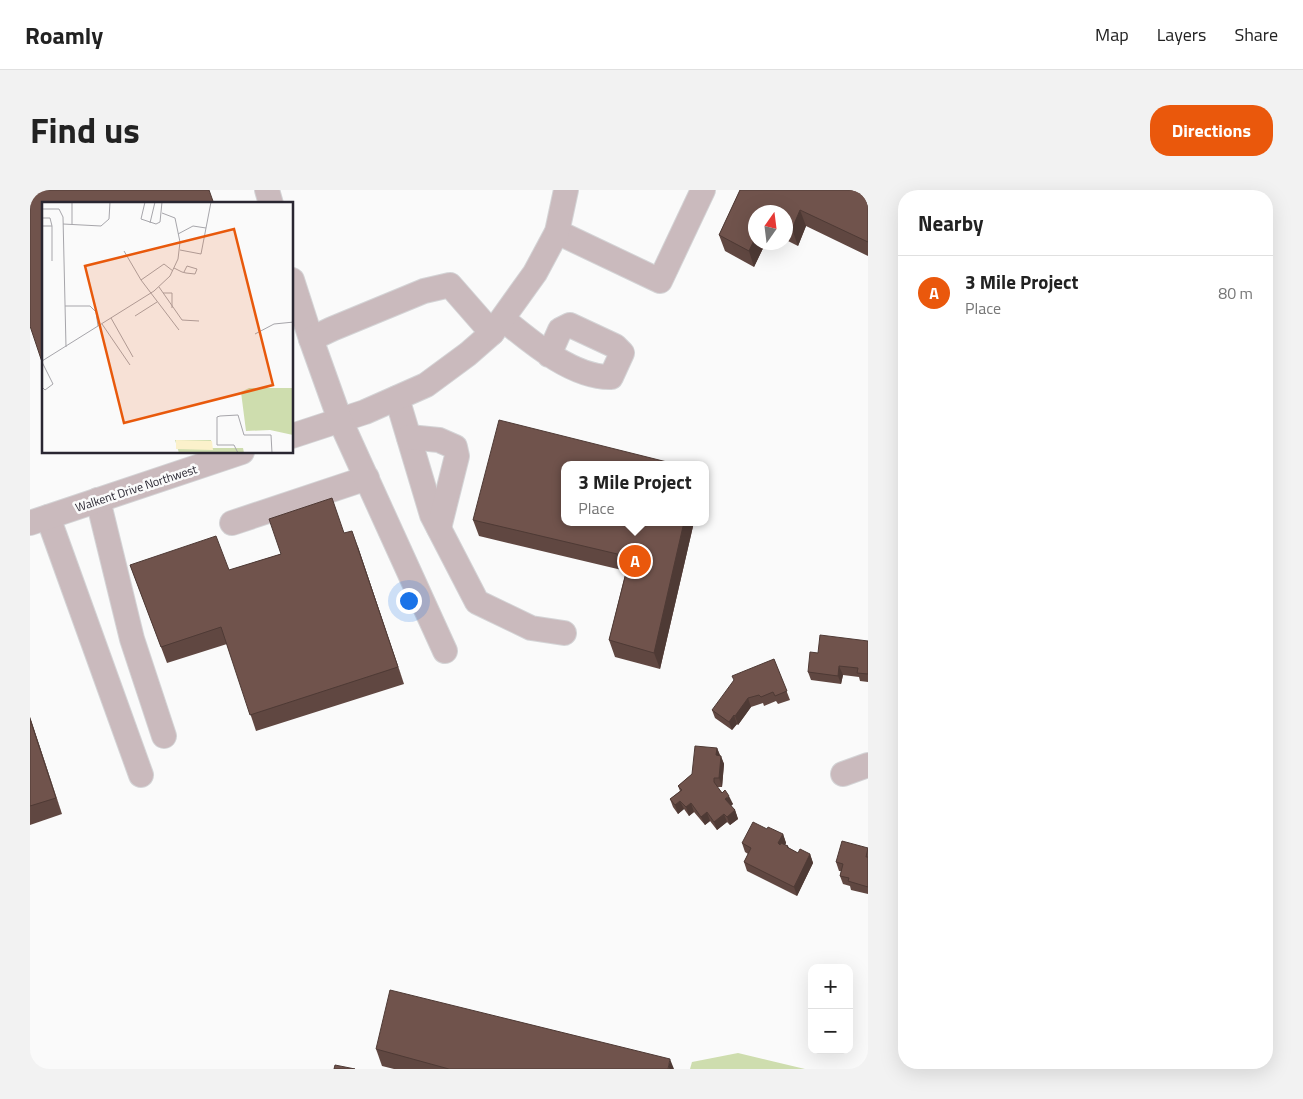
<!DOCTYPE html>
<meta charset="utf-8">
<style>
body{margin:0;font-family:"Titillium Web",sans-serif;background:#f2f2f2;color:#222}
.controls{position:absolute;right:15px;bottom:15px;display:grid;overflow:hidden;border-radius:10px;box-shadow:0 5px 20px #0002}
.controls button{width:45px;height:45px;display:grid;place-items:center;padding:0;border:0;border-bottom:1px solid #e0e0e0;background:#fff;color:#222;font:25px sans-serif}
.compass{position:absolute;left:718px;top:15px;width:45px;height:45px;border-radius:50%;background:#fff;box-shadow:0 5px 20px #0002;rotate:14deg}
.you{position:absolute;left:378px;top:410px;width:18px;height:18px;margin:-12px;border:4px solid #fff;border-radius:50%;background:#1a73e8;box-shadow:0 0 0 8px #1a73e833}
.badge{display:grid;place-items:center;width:32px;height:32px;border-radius:50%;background:#ea580c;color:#fff;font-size:16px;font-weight:700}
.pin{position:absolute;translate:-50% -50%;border:2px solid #fff;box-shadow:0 1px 5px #0006}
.popup{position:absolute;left:531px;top:271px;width:148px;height:65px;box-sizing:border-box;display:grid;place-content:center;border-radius:10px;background:#fff;filter:drop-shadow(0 1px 4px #0005);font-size:16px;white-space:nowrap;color:#767676}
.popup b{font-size:19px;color:#222}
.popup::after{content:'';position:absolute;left:50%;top:100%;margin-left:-10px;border:10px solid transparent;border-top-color:#fff}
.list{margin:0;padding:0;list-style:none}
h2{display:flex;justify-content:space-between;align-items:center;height:65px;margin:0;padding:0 20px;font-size:21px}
h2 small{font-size:16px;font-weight:400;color:#767676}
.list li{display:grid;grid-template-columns:32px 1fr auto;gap:15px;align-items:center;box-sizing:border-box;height:75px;padding:0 20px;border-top:1px solid #e0e0e0}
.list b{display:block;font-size:19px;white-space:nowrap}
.list p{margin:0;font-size:16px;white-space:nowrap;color:#767676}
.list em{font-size:16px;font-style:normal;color:#767676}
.map{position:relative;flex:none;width:838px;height:879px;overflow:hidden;border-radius:20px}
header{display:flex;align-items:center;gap:30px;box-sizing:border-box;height:70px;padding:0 25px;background:#fff;border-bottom:1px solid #e0e0e0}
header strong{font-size:24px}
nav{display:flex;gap:28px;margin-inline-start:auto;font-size:18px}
.intro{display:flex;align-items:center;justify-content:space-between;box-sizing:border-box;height:120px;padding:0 30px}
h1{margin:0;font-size:35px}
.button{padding:12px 22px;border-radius:20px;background:#ea580c;color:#fff;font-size:18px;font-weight:700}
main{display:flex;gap:30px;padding:0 30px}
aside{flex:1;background:#fff;border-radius:20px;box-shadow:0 5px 20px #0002}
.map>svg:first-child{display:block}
.green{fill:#ceddae}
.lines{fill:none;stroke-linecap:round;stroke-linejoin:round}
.minor-casing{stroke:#d4d4d6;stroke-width:26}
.minor{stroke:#cababd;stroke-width:24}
.wall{fill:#604741}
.shaded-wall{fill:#4e3a35}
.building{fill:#70534c;stroke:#4e3a35}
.labels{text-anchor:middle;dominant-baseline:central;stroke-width:5;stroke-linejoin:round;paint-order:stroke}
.street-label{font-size:12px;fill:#292631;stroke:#fafafa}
.inset-road{fill:none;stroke:#a6a5aa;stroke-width:1}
.view{fill:#e8590c;fill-opacity:0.15;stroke:#e8590c;stroke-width:2.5}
.inset-edge{fill:none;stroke:#292631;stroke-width:2.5}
</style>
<header>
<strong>Roamly</strong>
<nav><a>Map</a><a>Layers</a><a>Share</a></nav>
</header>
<div class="intro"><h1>Find us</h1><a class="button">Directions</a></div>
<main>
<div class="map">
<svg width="838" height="879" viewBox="0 0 838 879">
<rect width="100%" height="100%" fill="#fafafa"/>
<!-- green -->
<polygon class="green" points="708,863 775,879 660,879 662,872"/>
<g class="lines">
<!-- minor casing -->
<g class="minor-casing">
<g id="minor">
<polyline points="237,0 241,14"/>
<polyline points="527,42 630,91 673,0"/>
<polyline points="262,90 281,149"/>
<path d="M 473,129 C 501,152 543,188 581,187 L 592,163 L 585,156 L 540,135 L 530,140 L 519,165"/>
<polyline points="367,208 402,325 447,412 501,438 534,443"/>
<polyline points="262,246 335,222 396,195 438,164 462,143 505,83 527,42 536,0"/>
<polyline points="379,247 409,250 425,257 427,266 409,338"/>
<polyline points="68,310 102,449 134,546"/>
<polyline points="18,327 111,585"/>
<polyline points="0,333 212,262"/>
<polyline points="202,333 337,288"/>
<polyline points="415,461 310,230 281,149 302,139 394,101 420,95 462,143"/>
<polyline points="813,584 838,575"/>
</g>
</g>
<!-- minor -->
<use href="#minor" class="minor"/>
</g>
<!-- wall -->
<g class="wall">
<polygon points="710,0 838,0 838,66 776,36 768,56 756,50 756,22 726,22 726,52 736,52 724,77 695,61 689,45"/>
<polygon points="443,330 664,332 630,479 585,467 579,450 596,381 449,346"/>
<polygon points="314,343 328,357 374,494 226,541 197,454 137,473 100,375 199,380 251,364"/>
<polygon points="838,451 838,492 830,491 829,487 813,485 811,494 781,490 778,482 788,463"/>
<polygon points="744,469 760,510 748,514 746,511 734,516 733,513 721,517 708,535 707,534 702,540 685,528 682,520"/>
<polygon points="0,527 32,624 0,635"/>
<polygon points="687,558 694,574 692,597 687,597 703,614 701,616 705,620 708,629 700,635 697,632 687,640 680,631 675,635 664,622 659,626 654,619 648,624 643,617 640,609 650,601 648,596 662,584"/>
<polygon points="753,644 756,653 755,655 758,656 759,658 768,663 780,664 783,673 767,706 717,681 714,672 718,664 715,662 712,653"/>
<polygon points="838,658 838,704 821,700 820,696 813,694 810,686 811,681 809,681 806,672"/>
<polygon points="346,859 644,879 364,879 352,876"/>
</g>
<!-- shaded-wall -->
<g class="shaded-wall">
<polygon points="770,20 776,36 768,56 762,39"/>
<polygon points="726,46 726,52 736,52 724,77 719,61"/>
<polygon points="654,332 664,332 630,479 624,463"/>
<polygon points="322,341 328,357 374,494 368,477"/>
<polygon points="809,476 813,485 811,494 808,486"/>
<polygon points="718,508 721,517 708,535 705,526"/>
<polygon points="704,525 707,534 702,540 699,532"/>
<polygon points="0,527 32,624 0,529"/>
<polygon points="687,558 690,566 686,565"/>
<polygon points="691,566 694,574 692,597 689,588"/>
<polygon points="699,606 703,614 699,617 695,609"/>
<polygon points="650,611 654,619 648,624 645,615"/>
<polygon points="661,613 664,622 659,626 656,617"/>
<polygon points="705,620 708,629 700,635 697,627"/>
<polygon points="677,622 680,631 675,635 671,627"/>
<polygon points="694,624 697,632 687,640 684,632"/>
<polygon points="753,644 756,653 751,662 748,653"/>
<polygon points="780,664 783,673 767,706 764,697"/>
<polygon points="640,869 644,879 638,879"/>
</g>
<!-- building -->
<g class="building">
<polygon points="0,0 179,0 184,14 14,14 14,178 0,136"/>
<polygon points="710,0 838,0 838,52 770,20 762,39 756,36 756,22 726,22 726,46 719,61 689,45"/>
<polygon points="469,230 649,275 535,275 535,332 654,332 624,463 579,450 600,367 443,330"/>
<polygon points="302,308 314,343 322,341 368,477 220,525 191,437 131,457 100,375 186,346 199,380 251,364 239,329"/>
<polygon points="790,445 838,451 838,484 827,483 828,478 809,476 808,486 778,482 780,462 788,463"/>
<polygon points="744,469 757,501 745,506 743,502 731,507 729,505 718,508 705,526 704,525 699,532 682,520 704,490 702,486"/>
<polygon points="0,529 26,608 0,616"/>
<polygon points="665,556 687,558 686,565 691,566 689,588 684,588 684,592 692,603 695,600 699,606 695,609 705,620 697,627 694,624 684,632 677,622 671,627 661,613 656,617 650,611 645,615 640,609 652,600 648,596 662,584"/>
<polygon points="723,632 737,639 738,637 753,644 748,653 750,655 751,653 758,656 757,657 768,663 770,659 780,664 764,697 714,672 721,658 712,653"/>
<polygon points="812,651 838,658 836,667 838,667 838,697 818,691 819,688 810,686 813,674 806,672"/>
<polygon points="360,800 640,869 638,879 419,879 346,859"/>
<polygon points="305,875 325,879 304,879"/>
</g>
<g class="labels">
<!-- street labels -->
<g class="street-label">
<text transform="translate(106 298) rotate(-18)">Walkent Drive Northwest</text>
</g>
</g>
<!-- overview -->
<g transform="translate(12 12)">
<rect width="251" height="251" fill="#fafafa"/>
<path d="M 207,186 L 251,186 L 251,233 L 228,228 L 204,229 L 199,190 ZM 133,238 L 169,238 L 170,246 L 201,246 L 202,251 L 137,251 Z" fill="#ceddae"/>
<path d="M 134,238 L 170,239 L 171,248 L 134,247 Z" fill="#fbf1cb"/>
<path class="inset-road" d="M 103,0 L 99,17 L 114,22 L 118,20 L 120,0M 0,7 L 17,7 L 21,15 L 24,145M 0,16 L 8,16 L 10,24M 108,21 L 113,0M 21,22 L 59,24 L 67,17 L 68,0M 30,22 L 30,0M 0,24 L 10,24 L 10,59M 164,26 L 169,0M 136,32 L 151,24 L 164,26 L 159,52 L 138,48M 82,49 L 99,78M 132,66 L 140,70 L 144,71 L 153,72 L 155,67 L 145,64 L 142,70M 131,69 L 122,62 L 99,78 L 137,128M 117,85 L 140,118 L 157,119M 121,91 L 130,91 L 130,106M 23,104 L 48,104 L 54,110 L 56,124M 93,114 L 115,100M 69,116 L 91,155M 60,122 L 88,163M 213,132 L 232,122 L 252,120M 0,159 L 112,89 L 128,74 L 136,57 L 138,40 L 133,16 L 120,11M 0,160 L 11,182 L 3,188 L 0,185M 196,251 L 192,243 L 175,243 L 175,215 L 178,214 L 196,213 L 202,233 L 229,233 L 230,251"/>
<path class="view" d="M 192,27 L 231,183 L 82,221 L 43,64 Z"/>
<rect width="251" height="251" class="inset-edge"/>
</g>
</svg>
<div class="controls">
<button>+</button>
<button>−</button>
</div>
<svg class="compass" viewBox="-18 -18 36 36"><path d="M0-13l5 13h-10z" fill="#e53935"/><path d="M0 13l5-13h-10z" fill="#767676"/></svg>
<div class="you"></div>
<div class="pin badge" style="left:605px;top:371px">A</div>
<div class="popup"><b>3 Mile Project</b>Place</div>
</div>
<aside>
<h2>Nearby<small></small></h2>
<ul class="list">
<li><span class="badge">A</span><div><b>3 Mile Project</b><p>Place</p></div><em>80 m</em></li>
</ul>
</aside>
</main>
